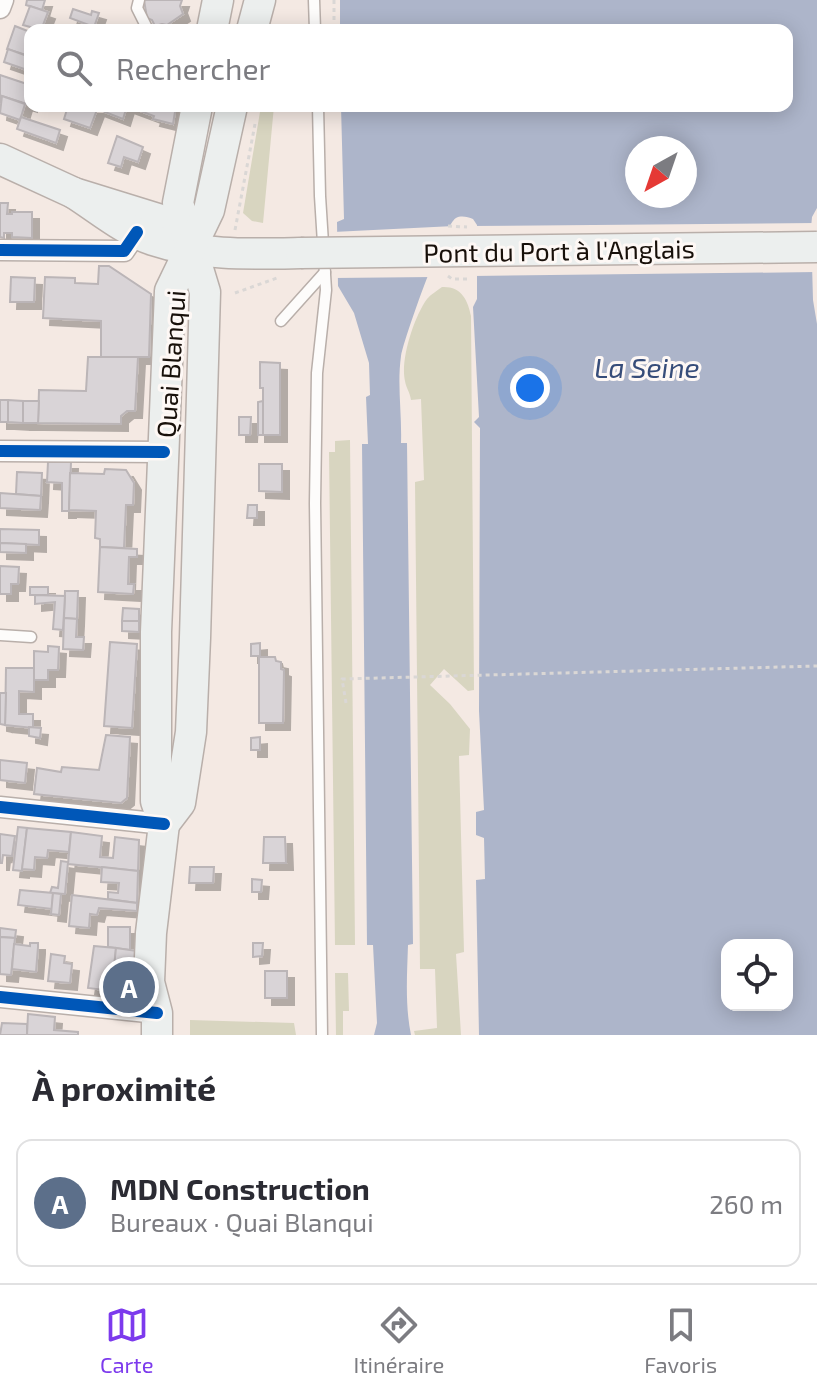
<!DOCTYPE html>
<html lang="fr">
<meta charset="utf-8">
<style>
body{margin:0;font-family:"Exo 2",sans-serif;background:#f2f2f3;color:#2b2b33}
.controls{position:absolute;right:24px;bottom:24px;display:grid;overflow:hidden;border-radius:16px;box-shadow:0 4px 20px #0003}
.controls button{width:72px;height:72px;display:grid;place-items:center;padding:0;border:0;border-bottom:2px solid #e1e1e2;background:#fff;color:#2b2b33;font:40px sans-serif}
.compass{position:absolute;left:625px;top:136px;width:72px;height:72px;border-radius:50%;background:#fff;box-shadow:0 4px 20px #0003;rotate:220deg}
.you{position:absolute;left:530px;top:388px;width:28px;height:28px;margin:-20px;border:6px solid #fff;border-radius:50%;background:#1a73e8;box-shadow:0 0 0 12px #1a73e833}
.badge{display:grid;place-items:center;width:52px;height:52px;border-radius:50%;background:#7c3aed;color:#fff;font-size:26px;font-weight:700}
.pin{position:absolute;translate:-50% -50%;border:4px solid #fff;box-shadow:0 2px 8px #0006}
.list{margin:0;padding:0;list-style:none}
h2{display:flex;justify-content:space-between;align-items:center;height:104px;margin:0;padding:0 32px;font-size:34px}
h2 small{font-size:26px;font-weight:400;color:#7c7c81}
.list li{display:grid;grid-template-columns:52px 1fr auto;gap:24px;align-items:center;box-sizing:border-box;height:128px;margin:0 16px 16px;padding:0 16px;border:2px solid #e1e1e2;border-radius:16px}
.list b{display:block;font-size:30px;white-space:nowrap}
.list p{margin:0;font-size:26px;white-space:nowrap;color:#7c7c81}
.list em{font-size:26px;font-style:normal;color:#7c7c81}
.icon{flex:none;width:44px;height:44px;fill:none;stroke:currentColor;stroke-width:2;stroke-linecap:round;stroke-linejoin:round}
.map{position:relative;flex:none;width:817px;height:1035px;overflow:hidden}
.search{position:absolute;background:#fff;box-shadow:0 4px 20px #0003;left:24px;right:24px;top:24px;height:88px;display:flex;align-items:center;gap:20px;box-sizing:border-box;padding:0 28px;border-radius:16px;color:#7c7c81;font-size:30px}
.sheet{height:248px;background:#fff}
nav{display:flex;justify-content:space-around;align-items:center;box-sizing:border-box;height:112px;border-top:2px solid #e1e1e2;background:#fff;font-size:22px;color:#7c7c81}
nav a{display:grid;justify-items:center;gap:4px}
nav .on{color:#7c3aed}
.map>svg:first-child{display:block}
.green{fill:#d8d5c0}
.water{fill:#adb5ca;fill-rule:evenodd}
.pier{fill:#f4e9e3}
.building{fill:#d9d4d7;stroke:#bbb5b7;stroke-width:2;filter:url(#shadow)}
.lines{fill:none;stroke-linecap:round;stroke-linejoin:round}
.service-casing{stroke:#b9afaa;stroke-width:13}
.minor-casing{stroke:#b9afaa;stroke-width:23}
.secondary-casing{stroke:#b9afaa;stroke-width:33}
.path{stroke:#dad7d5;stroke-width:3;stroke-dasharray:4 4;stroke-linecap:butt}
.service{stroke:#fdfcfb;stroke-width:10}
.minor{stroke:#fdfcfb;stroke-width:20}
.secondary{stroke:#ecefee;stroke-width:30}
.secondary-bridge-casing{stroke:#b9afaa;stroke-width:33;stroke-linecap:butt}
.path-bridge{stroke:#dad7d5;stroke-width:3;stroke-dasharray:4 4;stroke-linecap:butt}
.secondary-bridge{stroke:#ecefee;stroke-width:30}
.cycleway-casing{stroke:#fef8f5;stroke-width:17}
.cycleway{stroke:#0057b8;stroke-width:12}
.labels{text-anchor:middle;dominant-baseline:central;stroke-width:6;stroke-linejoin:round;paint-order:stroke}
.street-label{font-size:26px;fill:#18100a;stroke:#fef8f5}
.water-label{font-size:28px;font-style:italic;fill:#374d7a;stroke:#fef8f5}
</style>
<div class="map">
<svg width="817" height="1035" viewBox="0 0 817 1035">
<defs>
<filter id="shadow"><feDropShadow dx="7" dy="7" stdDeviation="0" flood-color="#0004"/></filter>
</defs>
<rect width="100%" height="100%" fill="#f4e9e3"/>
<!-- green -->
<g class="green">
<polygon points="261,106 274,106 263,223 252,221 243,213"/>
<path d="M 442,287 C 461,286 468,300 471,316 L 474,690 L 468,691 L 444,669 L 430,685 L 450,704 L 470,729 L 469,755 L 459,756 L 464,952 L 456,954 L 461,1035 L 415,1035 L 414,1031 L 437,1028 L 435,969 L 420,969 L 415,482 L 424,480 L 421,399 L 411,400 C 410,392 406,388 405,381 C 400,360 414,317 427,299 C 431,294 437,291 442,287 Z"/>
<polygon points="350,440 355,945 335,945 329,452 335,452 335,441"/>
<polygon points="335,973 348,973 349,1011 343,1011 343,1035 336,1035"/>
<polygon points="190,1020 294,1023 296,1035 190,1035"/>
</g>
<!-- water -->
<path class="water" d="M 340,0 L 817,0 L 817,208 L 812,217 L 811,228 L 813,300 L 817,324 L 817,1035 L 479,1035 L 476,880 L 485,879 L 484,838 L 476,835 L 476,812 L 484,810 L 479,711 L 480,428 L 474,422 L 479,417 L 473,307 L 477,299 L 477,225 L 473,219 C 468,217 461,215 456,218 C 445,223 404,338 401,356 C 397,385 402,414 401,443 L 407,443 L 413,944 L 408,945 C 407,975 405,1006 411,1035 L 374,1035 L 377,1023 L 373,945 L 367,945 L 362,444 L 368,444 L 366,397 L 370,395 L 369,363 L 354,313 L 338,286 L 337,222 L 344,219 L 341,106 L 787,106 L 787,30 L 340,30 ZM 637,148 L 685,148 L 685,196 L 637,196 ZM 727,945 L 787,945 L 787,1005 L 727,1005 Z"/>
<!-- pier -->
<g class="pier">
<polygon points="816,223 817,289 816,272 473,276 472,226"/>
<polygon points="454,226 433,277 334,278 333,232"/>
</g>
<!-- building -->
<g class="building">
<polygon points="27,0 45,0 42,10 26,5"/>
<polygon points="144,0 182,0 180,6 183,14 167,25 162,24 155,26 152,20 147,18"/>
<polygon points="30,6 48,12 41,30 23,25"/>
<polygon points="73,9 91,15 92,11 99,13 94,27 70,18"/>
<polygon points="15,26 30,32 29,56 7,49"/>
<polygon points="8,49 30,57 30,71 4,62"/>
<polygon points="0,75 30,85 30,105 2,96 0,103"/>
<polygon points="2,96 25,104 20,120 0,113"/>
<polygon points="68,106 98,107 90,128 64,119"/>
<polygon points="127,106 176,106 173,124 153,119 154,116"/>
<polygon points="127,106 123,119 97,109 98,106"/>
<polygon points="21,117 60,130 56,143 17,129"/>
<polygon points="117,136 143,147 138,162 124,157 121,167 108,163"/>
<polygon points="0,203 8,203 7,214 12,214 12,212 32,212 32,238 12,237 12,233 4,233 4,238 0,237"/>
<polygon points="99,266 109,266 151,294 149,357 101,357 101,321 43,318 45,277 75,278 75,283 98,284"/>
<polygon points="11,277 35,278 34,302 10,302"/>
<polygon points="88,357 138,357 135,411 127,411 121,416 121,424 38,423 39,390 86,391"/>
<polygon points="260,362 280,363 280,435 263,435 263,388 260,388"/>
<rect x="0" y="400" width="8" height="22"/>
<polygon points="8,400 23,401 23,423 8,422"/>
<polygon points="23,401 39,401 38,423 23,423"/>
<polygon points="263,401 263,435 258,435 258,402"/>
<polygon points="239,417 251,417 250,435 239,435"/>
<polygon points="48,462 71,462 69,511 62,511 62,483 47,482"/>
<polygon points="259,464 282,464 282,492 259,491"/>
<polygon points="105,469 126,470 134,483 133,505 126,505 124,548 100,547 100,539 95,538 96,511 69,510 70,473 104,474"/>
<polygon points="17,472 42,473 41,496 16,494"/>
<polygon points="0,493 41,496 40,510 0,508"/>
<polygon points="248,505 257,505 257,518 247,518"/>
<polygon points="0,529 39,530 39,545 0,543"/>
<polygon points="0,543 26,544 26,553 0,552"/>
<polygon points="100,547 137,549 137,557 129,557 128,584 134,584 133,594 98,592"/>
<polygon points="0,566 19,567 18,584 11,584 11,594 0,594"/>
<rect x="30" y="587" width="18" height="8"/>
<polygon points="65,591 78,591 77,619 64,618"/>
<polygon points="35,595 65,596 63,630 53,629 55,602 35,604"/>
<polygon points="123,608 139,609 139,621 122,621"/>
<polygon points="64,618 77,619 76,637 84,637 83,650 63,649"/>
<polygon points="122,621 139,621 139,632 122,631"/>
<polygon points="110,642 137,644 132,728 104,726"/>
<polygon points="260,643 260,656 251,656 251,644"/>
<polygon points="48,646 59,647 58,670 48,670 48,680 34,680 34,651 48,652"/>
<polygon points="259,657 275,657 276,661 281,662 281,669 284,670 283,723 259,723"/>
<polygon points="6,668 34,668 34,692 19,691 19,714 33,714 33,728 5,725"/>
<polygon points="0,693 6,693 5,725 0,724"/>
<polygon points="29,727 41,728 40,738 29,736"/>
<polygon points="106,735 130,737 127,798 121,803 34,794 37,768 61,772 62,767 99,770"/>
<polygon points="260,737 260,750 251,750 251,738"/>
<polygon points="0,760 27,763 25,783 0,780"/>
<polygon points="18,827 27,828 22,871 13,870"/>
<polygon points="27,828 71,832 69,852 48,850 47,858 35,857 34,870 22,869"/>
<polygon points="71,832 102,836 100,857 113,858 115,837 139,840 138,871 68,864"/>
<polygon points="0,834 15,836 12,856 3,855 2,863 0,863"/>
<polygon points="264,837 285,837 286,863 263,863"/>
<polygon points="61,861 68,862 65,894 50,893 52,887 58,888"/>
<polygon points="102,867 138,871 137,903 108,899 108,892 118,893 119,883 101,882"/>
<polygon points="190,867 214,867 213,883 189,883"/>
<polygon points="252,879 262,880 261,892 252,892"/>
<polygon points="20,890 53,893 52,909 18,905"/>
<polygon points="53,893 61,894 59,915 51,914"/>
<polygon points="72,895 137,903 137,911 99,908 97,915 90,914 89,928 69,926"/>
<polygon points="108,927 130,927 130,950 108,947"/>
<polygon points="0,928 16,930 15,938 0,937"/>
<polygon points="0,937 15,938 11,975 0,974"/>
<polygon points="30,943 38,943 38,947 36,972 12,969 14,944 30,946"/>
<polygon points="253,943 263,943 262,956 253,957"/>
<polygon points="94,946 116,948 112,991 88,988"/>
<polygon points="116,948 137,951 137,993 127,998 111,996"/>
<polygon points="51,954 65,956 64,963 72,964 70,983 48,981"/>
<rect x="265" y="971" width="22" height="27"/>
<polygon points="28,1014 55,1017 54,1030 78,1032 78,1035 27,1035"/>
<polygon points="2,1023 27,1024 27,1035 0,1035"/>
</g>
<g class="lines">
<!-- service casing -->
<g class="service-casing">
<g id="service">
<polyline points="139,0 137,8 148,30"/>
<polyline points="314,0 315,30"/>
<polyline points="318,106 320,196 326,290 317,373 315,503 322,1035"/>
<polyline points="281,321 325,272"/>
<polyline points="0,635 31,637"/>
</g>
</g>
<!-- minor casing -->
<g class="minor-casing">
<g id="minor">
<polyline points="0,8 3,0"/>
<polyline points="0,250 124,251 137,232"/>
<polyline points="0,451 164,452"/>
<polyline points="0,807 164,824"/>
<polyline points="0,997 157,1013"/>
</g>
</g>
<!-- secondary casing -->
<g class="secondary-casing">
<g id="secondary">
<polyline points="212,30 218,0"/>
<polyline points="252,30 260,0"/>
<polyline points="0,159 74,193 158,219 189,248"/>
<path d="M 74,193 C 99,209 125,231 153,240 C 201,256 251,254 301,253"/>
<polyline points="164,824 180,803 191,732 195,638 205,292 178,203 197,106"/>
<polyline points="157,1035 157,1013 149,982 151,933 164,824 156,801 156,632 170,291 209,210 232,106"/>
</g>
</g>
<!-- path -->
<g class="path">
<polyline points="334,0 334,30"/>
<polyline points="235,230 255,124"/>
<polyline points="235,293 277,278"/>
<polyline points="346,703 342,679 817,666"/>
</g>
<!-- service -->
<use href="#service" class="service"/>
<!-- minor -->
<use href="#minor" class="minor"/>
<!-- secondary -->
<use href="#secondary" class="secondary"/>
<!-- secondary-bridge casing -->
<g class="secondary-bridge-casing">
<polyline id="secondary-bridge" points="301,253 817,247"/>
</g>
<!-- path-bridge -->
<g class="path-bridge">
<polyline points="448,226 467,227"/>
<polyline points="448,276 452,279 468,279 468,276"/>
</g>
<!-- secondary-bridge -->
<use href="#secondary-bridge" class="secondary-bridge"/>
<!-- cycleway casing -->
<g class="cycleway-casing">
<g id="cycleway">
<polyline points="0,250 124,251 137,232"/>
<polyline points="0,451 164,452"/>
<polyline points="0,807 164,824"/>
<polyline points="0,997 157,1013"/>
</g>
</g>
<!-- cycleway -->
<use href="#cycleway" class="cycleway"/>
</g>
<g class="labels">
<!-- street labels -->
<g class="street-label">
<text transform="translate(559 250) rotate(-1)">Pont du Port à l'Anglais</text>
<text transform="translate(170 364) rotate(-86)">Quai Blanqui</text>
</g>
<!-- water labels -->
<g class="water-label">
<text x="647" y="367">La Seine</text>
</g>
</g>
</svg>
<div class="controls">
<button><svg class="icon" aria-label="locate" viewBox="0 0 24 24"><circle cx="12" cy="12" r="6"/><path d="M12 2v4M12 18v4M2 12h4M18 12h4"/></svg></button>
</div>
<svg class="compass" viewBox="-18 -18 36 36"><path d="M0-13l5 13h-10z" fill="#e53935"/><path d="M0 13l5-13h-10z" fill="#7c7c81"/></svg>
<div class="you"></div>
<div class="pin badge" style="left:129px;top:987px;background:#5c6f8a">A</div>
<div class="search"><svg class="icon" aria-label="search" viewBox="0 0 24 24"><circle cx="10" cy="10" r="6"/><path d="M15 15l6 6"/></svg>Rechercher</div>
</div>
<section class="sheet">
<h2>À proximité<small></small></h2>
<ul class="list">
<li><span class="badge" style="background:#5c6f8a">A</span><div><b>MDN Construction</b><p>Bureaux · Quai Blanqui</p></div><em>260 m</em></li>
</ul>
</section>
<nav>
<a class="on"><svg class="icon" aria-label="map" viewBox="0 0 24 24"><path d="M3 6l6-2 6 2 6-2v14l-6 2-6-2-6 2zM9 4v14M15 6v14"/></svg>Carte</a>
<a><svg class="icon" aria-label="directions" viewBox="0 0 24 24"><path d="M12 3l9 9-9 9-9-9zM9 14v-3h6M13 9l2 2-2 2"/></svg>Itinéraire</a>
<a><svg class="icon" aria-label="saved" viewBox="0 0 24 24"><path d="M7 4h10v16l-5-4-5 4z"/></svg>Favoris</a>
</nav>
